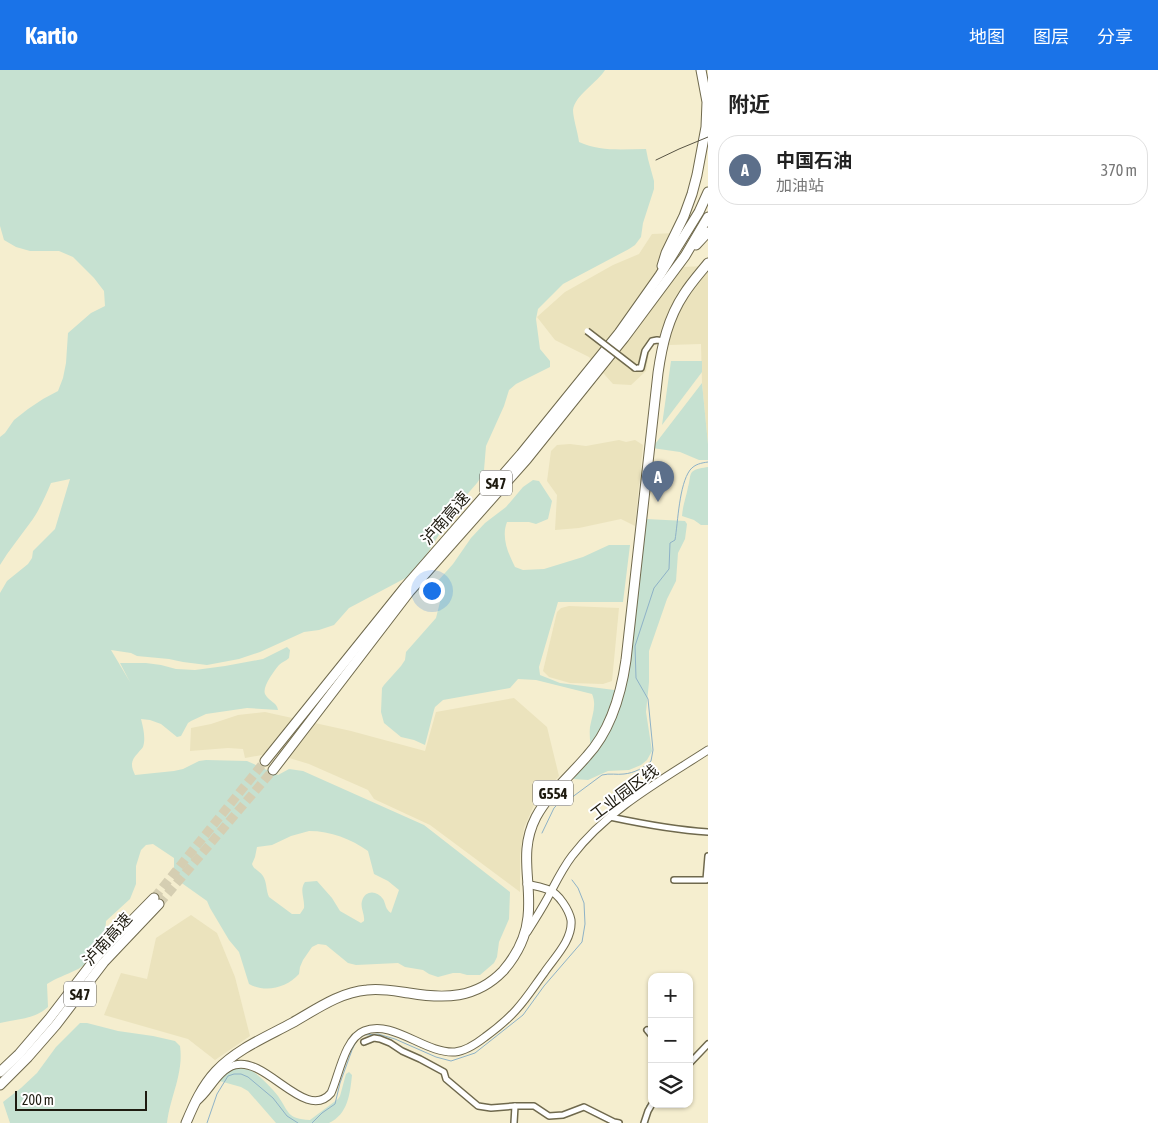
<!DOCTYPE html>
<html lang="zh">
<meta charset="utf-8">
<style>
body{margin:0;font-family:"Asap Condensed","Noto Sans SC",sans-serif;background:#f2f2f2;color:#222}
.controls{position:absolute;right:15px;bottom:15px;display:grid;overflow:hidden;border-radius:10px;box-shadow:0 1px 4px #0004}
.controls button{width:45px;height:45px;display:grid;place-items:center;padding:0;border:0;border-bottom:1px solid #e0e0e0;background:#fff;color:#222;font:25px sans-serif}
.scale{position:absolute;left:15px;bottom:12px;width:132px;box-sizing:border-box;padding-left:5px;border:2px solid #1e1b10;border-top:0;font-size:14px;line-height:18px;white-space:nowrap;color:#1e1b10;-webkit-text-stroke:4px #fff;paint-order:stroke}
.you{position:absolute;left:431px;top:520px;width:18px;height:18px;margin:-12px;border:4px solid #fff;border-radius:50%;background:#1a73e8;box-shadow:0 0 0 8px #1a73e833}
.badge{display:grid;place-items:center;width:32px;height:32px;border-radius:50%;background:#1a73e8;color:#fff;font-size:16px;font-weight:700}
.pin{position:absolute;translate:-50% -41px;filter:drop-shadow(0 1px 2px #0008)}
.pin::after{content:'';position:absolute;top:26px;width:18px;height:15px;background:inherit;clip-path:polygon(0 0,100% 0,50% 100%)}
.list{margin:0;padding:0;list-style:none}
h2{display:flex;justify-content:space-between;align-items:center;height:65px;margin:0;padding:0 20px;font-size:21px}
h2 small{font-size:16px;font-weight:400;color:#767676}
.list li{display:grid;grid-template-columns:32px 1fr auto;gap:15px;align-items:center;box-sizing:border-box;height:70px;margin:0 10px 10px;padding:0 10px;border:1px solid #e0e0e0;border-radius:20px}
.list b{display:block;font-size:19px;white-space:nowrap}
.list p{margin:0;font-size:16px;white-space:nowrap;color:#767676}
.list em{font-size:16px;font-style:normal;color:#767676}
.icon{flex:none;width:28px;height:28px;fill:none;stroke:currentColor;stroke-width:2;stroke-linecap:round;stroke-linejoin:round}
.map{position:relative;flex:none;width:708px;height:1053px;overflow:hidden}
header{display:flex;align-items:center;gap:30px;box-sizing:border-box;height:70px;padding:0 25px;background:#1a73e8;color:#fff}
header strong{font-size:24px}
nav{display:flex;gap:28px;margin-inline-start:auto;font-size:18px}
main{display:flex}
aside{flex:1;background:#fff}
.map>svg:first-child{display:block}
.built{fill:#ebe3bd}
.green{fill:#c6e1d1;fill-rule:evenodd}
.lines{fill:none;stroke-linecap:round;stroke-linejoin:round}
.stream{stroke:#8eb2c7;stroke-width:1}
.highway-tunnel{stroke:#d5ceb2;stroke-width:9;stroke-dasharray:9 4.5;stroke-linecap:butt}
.street-casing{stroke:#6f694d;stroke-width:8}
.secondary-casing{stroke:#6f694d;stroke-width:9}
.highway-casing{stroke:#6f694d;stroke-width:11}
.street{stroke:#fff;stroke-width:5}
.secondary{stroke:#fff;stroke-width:7}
.highway{stroke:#fff;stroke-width:9}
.rail{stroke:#585444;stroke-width:1}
.street-bridge-casing{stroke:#6f694d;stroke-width:8;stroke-linecap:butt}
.street-bridge{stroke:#fff;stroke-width:5}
.labels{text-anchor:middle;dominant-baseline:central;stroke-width:4;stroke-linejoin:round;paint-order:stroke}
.shield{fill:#fff;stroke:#625f58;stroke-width:1}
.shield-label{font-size:15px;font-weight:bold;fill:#1e1b10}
.street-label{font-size:16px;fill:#1e1b10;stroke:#fff}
</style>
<header>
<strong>Kartio</strong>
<nav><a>地图</a><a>图层</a><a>分享</a></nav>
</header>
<main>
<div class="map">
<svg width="708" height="1053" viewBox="0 0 708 1053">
<rect width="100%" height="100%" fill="#f5eecf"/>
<!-- built -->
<g class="built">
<polygon points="676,163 681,197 708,196 708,374 702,313 701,274 669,275 651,272 646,301 631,315 613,314 589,287 555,270 537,247 565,222 613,195 639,184 652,164"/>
<polygon points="619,370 626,372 635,370 643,375 635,456 621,449 579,458 555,460 557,425 547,411 551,381 557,375 570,374 586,376"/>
<polygon points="569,536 619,538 612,611 603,614 570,613 549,607 543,601 557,542 561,538"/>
<polygon points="514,628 547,657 559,706 534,735 524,758 520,785 520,822 430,755 374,729 368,720 309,694 273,683 245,688 243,679 228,678 190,681 191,658 211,654 238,645 265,642 351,661 425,681 436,642"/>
<polygon points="191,845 217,863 235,907 250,966 215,990 188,969 104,945 121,903 147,909 156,868"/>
</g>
<!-- green -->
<g class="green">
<path d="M 0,0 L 605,0 C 598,12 575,25 573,40 C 573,48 578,63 579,72 C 600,82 624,79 646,79 L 648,89 L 654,111 L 654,119 L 643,153 L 641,167 L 635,175 L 629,179 L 563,214 L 538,239 L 536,249 L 540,279 L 550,291 L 550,297 L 516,314 L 509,320 L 504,336 L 486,376 L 484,400 L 481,407 L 477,413 L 457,436 L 415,503 L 349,538 L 334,555 L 319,560 L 304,562 L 260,582 L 239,589 L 207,595 L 183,592 L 169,589 L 137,586 L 131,583 L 111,580 L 130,612 L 120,593 L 146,593 L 161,595 L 176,599 L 195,600 L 225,596 L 263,589 L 287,577 L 290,580 L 289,588 C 286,591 282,592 279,595 C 274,601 262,617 265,624 C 268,631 277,632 278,640 L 247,638 L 206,644 L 191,651 L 188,653 L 181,666 L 177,667 L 161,654 L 150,650 L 141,649 C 143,657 146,668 143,677 C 141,680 140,680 138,683 C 130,691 131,696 135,705 L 174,701 L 183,699 L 199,691 L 206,690 L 247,691 L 278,705 L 289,699 L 303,701 L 424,755 L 510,822 L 509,849 L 499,872 L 497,887 L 494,893 L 480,905 L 467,905 L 460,903 L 453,903 L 438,907 L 429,904 L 423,900 L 405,897 L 398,893 L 356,895 L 348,893 L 326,875 L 318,874 L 312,877 L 303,890 L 300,897 L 299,904 C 286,918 266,923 249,914 L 239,882 L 229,870 L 210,838 L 207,831 L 176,809 L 174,801 L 174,788 L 153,774 L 146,775 L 141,780 L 136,796 L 136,814 L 130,829 L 106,851 C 106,868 91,894 76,900 C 66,905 56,908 47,914 L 48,937 C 35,949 18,949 0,953 L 0,523 L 7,511 L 28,494 L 32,488 L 33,481 L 55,459 L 70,409 L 51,413 C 45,427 39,441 30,453 C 20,467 9,480 0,495 L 0,367 L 5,363 L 14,350 L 28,339 L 43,329 L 58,321 L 63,308 L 66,293 L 68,263 L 91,243 L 105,236 L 104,221 L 94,208 L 73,187 L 59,181 L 30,181 L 16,177 L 4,170 L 0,156 ZM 309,761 C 331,761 351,769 368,781 L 374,804 L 388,811 L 399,820 L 391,843 C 385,839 386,834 383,829 C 377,820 365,820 362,831 C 360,838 365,844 364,851 L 361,853 L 340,841 L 332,828 L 317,811 L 305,812 C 299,820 305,829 304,838 L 300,844 L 292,844 L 269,827 C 266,821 267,812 263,806 C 260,801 254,800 252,794 L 255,787 L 257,777 L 272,775 L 291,766 Z"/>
<polygon points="671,291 702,291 702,302 662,355"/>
<polygon points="702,313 708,374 708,390 699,390 680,382 652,378"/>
<path d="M 708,397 L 708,455 L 701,455 L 694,450 L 682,446 C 683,434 686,428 688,417 C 690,412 689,406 692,402 C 696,398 703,398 708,397 Z"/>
<path d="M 533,410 L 539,411 L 552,431 L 548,449 L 536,454 L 529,452 L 507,452 C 501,467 508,483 515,497 L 523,500 L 544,499 L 583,487 L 609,475 L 630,475 L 623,532 L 558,532 L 539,597 L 540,605 L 560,613 L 622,621 L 643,474 L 643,462 L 646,449 L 685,451 L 687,454 L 685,469 L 678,483 L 676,511 L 667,529 L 649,581 L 649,612 L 646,642 L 652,681 L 647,690 L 641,695 L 629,700 L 608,701 L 588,710 L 573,709 C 576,699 587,695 591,686 C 591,676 589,666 590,657 C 592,646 597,635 592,624 L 536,610 L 518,609 L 510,618 L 443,630 L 435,637 L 434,640 L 425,675 L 414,670 L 401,667 L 384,653 L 381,642 L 382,618 L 384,615 L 401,596 L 405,590 L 406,582 L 436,548 L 440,532 L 439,528 L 434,524 L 434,519 L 437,512 L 453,494 L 471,468 L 485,453 L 506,437 L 523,417 Z"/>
<path d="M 80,953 L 87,953 L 118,961 L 153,966 L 175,971 L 180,976 C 184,1003 170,1027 167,1053 L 10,1053 L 3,1032 L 21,1018 L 37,1003 L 56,977 Z"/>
<path d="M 228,999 C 235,999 245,998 252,1001 C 258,1004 274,1020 278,1026 C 289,1042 287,1049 310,1050 L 338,1029 L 340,1026 L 346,1004 L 349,1002 L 352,1005 C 350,1024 348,1044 329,1053 L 276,1053 L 248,1021 L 241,1017 L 216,1010 Z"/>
</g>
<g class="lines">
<!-- stream -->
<g class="stream">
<path d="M 542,763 L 554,738 L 559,733 L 571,728 L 602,705 C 610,703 617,705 624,704 C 634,703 644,698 651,691 L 653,680 L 648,629 L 636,608 L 635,576 L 654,518 L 669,499 L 670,473 L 675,470 C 678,452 679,415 690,400 C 695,394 701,393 708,392"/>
<polyline points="645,1043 647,1035 652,1031"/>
<polyline points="647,1048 648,1053"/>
<polyline points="207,1053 217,1024 228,1006 234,1004 241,1004 248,1007 273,1028 287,1046 298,1053"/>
<polyline points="312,1053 322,1043 335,1034 340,1013 352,980 357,970 364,965 378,964 395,969 436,987 451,991 475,983 523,945 544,916 582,872 585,854 584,833 578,818 572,810"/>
</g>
<!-- highway-tunnel -->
<g class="highway-tunnel">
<polyline points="154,828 265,691"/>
<polyline points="159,834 273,700"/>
</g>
<!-- street casing -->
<g class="street-casing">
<g id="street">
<polyline points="635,298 641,298 645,281 652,271 657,270 664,271"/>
<path d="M 610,747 C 643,754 675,760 708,762"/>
<polyline points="674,810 706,810 708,786"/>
<polyline points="647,960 652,966"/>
<polyline points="364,972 374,968 380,969 390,973 402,981 420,989 444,1002 446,1009 478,1036 491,1038 515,1036 534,1036 549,1046 563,1045 584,1037 614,1052 619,1053"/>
<polyline points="689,994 708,974"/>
<polyline points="514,1053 515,1036"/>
<polyline points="644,1053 648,1041 652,1034"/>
</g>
</g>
<!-- secondary casing -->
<g class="secondary-casing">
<g id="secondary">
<path d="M 527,862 C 534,851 541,840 547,829 C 555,814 562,799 572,786 C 607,740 660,711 708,680"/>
<path d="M 196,1032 C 210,1022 217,1000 235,995 C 266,986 306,1053 331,1023 C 339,1005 345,968 364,961 C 393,949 425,984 455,982 C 466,981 476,974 485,967 C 496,959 507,950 516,940 C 527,928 535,915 544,903 C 554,888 573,870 571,850 C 569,840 559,824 549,820 C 542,817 534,816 527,814"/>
</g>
</g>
<!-- highway casing -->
<g class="highway-casing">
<g id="highway">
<polyline points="696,175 708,162"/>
<polyline points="662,196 666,183 684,146 692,124 697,105 706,57 707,32 701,0"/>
<polyline points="265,691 405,517 521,384 619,263 660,205 699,142 708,122"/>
<polyline points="273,700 410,521 527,389 624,268 685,186 708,147"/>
<polyline points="0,1002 19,984 49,949 99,884 154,828"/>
<polyline points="0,1015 28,987 56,955 104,892 159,834"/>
<path d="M 186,1053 C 194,1034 202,1016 216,1001 C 237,979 266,967 292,953 C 315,940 340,922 367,920 C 381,918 395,921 409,923 C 444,929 476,929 503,901 C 516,886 526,867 528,847 C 532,811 518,782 536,747 C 549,723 570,706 587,686 C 611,660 621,625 626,590 L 658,303 C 662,275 668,248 684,224 C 691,213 700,203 708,193"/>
</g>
</g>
<!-- street -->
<use href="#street" class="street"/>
<!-- secondary -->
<use href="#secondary" class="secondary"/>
<!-- highway -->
<use href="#highway" class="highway"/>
<!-- rail -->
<polyline class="rail" points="656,90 679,79 708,67"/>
<!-- street-bridge casing -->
<g class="street-bridge-casing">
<polyline id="street-bridge" points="587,261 635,298"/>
</g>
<!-- street-bridge -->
<use href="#street-bridge" class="street-bridge"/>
</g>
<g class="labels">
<!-- shield labels -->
<g class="shield">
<rect x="480" y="400.5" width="32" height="25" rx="4"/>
<rect x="533" y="710.5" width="40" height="25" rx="4"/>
<rect x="64" y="911.5" width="32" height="25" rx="4"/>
</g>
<g class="shield-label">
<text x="496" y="413">S47</text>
<text x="553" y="723">G554</text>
<text x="80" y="924">S47</text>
</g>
<!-- street labels -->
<g class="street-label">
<text transform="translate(445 448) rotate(-49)">泸南高速</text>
<text transform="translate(624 722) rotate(-37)">工业园区线</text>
<text transform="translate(107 869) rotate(-48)">泸南高速</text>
</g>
</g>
</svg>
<div class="controls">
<button>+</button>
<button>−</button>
<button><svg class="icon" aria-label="layers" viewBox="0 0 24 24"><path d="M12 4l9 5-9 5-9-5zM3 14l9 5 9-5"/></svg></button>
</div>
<div class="scale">200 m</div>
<div class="you"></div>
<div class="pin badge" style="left:658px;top:432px;background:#5c6f8a">A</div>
</div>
<aside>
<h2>附近<small></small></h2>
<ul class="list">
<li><span class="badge" style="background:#5c6f8a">A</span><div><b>中国石油</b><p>加油站</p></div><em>370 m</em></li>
</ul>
</aside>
</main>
